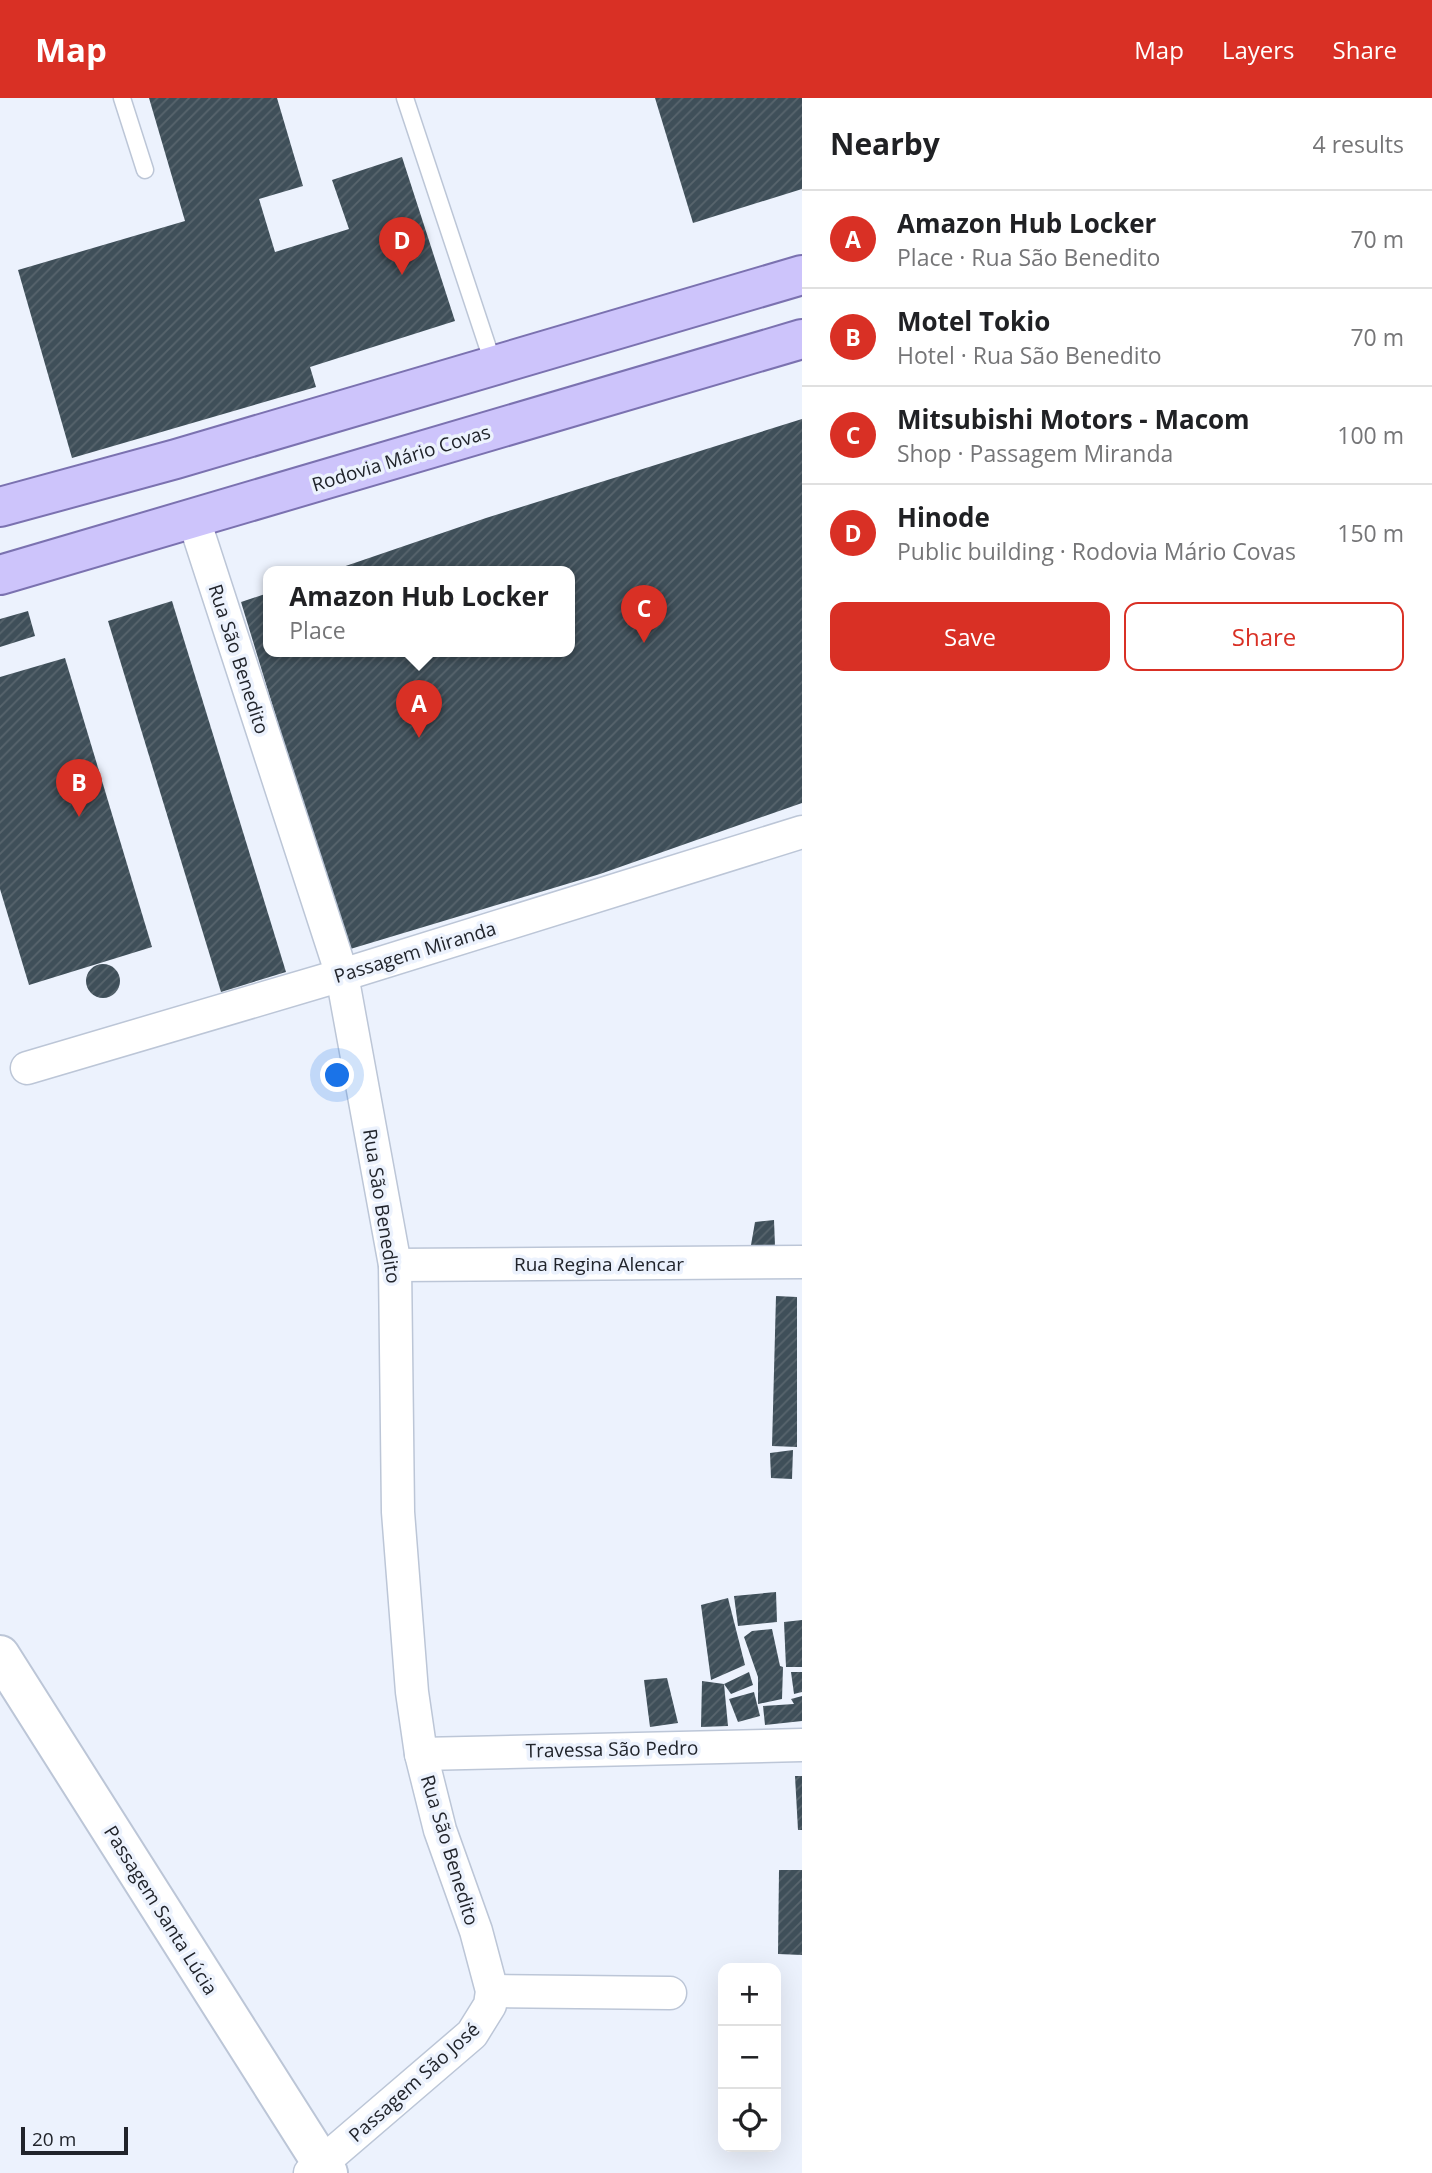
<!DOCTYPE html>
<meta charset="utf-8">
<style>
body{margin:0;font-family:"Open Sans",sans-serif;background:#f6f6f6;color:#202124}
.controls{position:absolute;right:21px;bottom:21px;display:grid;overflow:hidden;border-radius:14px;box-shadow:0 7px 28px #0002}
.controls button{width:63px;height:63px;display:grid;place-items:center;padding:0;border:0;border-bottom:2px solid #e0e0e0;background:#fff;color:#202124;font:35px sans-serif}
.scale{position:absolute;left:21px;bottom:18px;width:107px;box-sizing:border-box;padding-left:7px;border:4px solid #21242b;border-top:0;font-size:19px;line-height:24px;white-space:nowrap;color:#21242b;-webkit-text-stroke:5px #ecf2fd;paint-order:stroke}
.you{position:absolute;left:338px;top:978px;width:24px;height:24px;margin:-18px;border:5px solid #fff;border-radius:50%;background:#1a73e8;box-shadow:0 0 0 10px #1a73e833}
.badge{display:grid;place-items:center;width:46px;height:46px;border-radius:50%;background:#d93025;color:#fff;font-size:23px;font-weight:700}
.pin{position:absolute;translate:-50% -58px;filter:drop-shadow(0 2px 4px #0008)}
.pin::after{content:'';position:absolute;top:37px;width:24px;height:21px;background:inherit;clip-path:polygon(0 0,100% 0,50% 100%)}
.popup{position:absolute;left:263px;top:468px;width:312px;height:91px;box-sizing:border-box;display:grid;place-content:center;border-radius:14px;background:#fff;filter:drop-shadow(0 2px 5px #0005);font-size:23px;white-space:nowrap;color:#757577}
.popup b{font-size:26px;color:#202124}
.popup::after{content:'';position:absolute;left:50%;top:100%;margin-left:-14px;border:14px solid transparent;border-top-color:#fff}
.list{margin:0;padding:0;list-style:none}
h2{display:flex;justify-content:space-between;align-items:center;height:91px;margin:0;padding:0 28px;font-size:30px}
h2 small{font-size:23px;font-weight:400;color:#757577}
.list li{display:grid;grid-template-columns:46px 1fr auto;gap:21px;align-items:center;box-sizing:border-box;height:98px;padding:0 28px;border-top:2px solid #e0e0e0}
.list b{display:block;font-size:26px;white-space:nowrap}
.list p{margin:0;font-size:23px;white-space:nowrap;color:#757577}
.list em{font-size:23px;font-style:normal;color:#757577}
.actions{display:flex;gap:14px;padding:21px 28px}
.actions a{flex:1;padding:16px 0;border:2px solid #d93025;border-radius:14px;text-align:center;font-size:24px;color:#d93025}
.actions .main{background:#d93025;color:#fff}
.icon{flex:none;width:38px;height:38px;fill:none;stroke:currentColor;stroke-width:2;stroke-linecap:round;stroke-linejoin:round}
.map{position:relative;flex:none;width:802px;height:2075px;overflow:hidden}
header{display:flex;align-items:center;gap:42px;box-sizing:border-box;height:98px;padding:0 35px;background:#d93025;color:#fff}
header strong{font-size:33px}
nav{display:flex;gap:38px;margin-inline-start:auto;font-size:24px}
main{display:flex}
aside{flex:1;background:#fff}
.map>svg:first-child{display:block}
.building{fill:url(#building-hatch)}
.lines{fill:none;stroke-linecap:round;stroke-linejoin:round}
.service-casing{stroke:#bcc6d7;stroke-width:19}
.minor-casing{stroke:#bcc6d7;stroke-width:35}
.tertiary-casing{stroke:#bcc6d7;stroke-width:42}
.primary-casing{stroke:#7b72b0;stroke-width:42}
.service{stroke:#fff;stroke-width:16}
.minor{stroke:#fff;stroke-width:32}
.tertiary{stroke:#fff;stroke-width:38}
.primary{stroke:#cdc4fb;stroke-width:38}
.labels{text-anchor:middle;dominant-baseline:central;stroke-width:7;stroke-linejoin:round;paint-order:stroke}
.street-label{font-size:19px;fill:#21242b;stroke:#ecf2fd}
</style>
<header>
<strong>Map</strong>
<nav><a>Map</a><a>Layers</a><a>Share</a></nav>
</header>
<main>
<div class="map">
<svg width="802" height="2075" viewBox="0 0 802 2075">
<defs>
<pattern id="building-hatch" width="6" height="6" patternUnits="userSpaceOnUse" patternTransform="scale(1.75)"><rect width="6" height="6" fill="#3f4f59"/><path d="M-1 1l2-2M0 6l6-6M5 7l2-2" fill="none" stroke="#58656d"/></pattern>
</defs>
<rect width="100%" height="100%" fill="#ecf2fd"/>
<!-- building -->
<g class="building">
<polygon points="149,0 277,0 303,88 259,101 275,154 349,131 332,82 402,59 455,223 310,269 316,289 72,360 18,172 185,123"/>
<polygon points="655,0 802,0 802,91 693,125"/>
<polygon points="802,321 802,705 600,776 347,852 241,504 268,495 268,554 570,554 570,474 331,473 486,420"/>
<polygon points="172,503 286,874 221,894 108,523"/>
<polygon points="28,513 35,538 0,549 0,521"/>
<polygon points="65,560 152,849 29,887 0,791 0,579"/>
<circle cx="103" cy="883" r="17"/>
<polygon points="774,1122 775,1148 751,1147 755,1124"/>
<polygon points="776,1198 797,1199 797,1349 772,1348"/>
<polygon points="793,1352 792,1381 771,1380 770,1355"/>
<polygon points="776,1494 777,1524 738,1528 734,1498"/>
<polygon points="728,1500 745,1567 711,1582 701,1507"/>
<polygon points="802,1522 802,1569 786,1569 784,1524"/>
<polygon points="772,1531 780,1568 783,1569 782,1601 758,1606 758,1579 744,1539 752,1533"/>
<polygon points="749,1574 753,1587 731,1596 724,1586"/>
<polygon points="791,1574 802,1574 802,1594 794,1596"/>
<polygon points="667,1580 678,1625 650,1629 644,1582"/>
<polygon points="702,1583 724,1586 728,1628 701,1629"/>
<polygon points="754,1594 760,1618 738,1624 729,1601"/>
<polygon points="802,1598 802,1623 765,1627 763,1608 794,1606 791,1601"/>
<polygon points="795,1678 802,1678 802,1732 798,1732"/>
<polygon points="779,1772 802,1772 802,1857 778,1856"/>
</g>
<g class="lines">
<!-- service casing -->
<g class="service-casing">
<g id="service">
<polyline points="122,0 145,72"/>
<polyline points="405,0 494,268"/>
</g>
</g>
<!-- minor casing -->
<g class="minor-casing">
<g id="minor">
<polyline points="194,422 342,877 395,1167 398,1414 412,1594 421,1656 440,1732 476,1833 492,1893 490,1907 472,1936 310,2075"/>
<polyline points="27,970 342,877 802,734"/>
<polyline points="395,1167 802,1164"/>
<polyline points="421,1656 802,1647"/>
<polyline points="492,1893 670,1895"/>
</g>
</g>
<!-- tertiary casing -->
<g class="tertiary-casing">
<polyline id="tertiary" points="0,1557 328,2075"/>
</g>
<!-- primary casing -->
<g class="primary-casing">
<g id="primary">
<polyline points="0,409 176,361 802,177"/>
<polyline points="0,477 802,241"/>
</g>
</g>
<!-- service -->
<use href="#service" class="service"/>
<!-- minor -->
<use href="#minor" class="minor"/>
<!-- tertiary -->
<use href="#tertiary" class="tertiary"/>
<!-- primary -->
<use href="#primary" class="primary"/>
</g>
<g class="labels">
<!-- street labels -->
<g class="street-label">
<text transform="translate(401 360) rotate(-17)">Rodovia Mário Covas</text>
<text transform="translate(239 561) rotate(72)">Rua São Benedito</text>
<text transform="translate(415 854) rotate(-17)">Passagem Miranda</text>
<text transform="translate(382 1108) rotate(81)">Rua São Benedito</text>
<text x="599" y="1166">Rua Regina Alencar</text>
<text transform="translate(612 1651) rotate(-1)">Travessa São Pedro</text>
<text transform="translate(450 1752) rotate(73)">Rua São Benedito</text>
<text transform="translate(161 1812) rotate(58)">Passagem Santa Lúcia</text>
<text transform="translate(414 1984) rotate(-42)">Passagem São José</text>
</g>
</g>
</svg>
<div class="controls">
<button>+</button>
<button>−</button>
<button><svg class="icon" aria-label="locate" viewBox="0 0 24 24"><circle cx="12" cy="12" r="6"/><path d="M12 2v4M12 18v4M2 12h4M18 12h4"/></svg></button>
</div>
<div class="scale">20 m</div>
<div class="you"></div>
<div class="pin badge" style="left:419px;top:640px">A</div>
<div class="popup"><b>Amazon Hub Locker</b>Place</div>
<div class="pin badge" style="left:79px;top:719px">B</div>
<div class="pin badge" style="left:644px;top:545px">C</div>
<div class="pin badge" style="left:402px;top:177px">D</div>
</div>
<aside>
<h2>Nearby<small>4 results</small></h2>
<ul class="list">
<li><span class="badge">A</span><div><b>Amazon Hub Locker</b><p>Place · Rua São Benedito</p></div><em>70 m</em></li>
<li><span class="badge">B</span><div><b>Motel Tokio</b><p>Hotel · Rua São Benedito</p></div><em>70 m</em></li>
<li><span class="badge">C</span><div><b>Mitsubishi Motors - Macom</b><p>Shop · Passagem Miranda</p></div><em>100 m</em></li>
<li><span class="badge">D</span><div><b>Hinode</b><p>Public building · Rodovia Mário Covas</p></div><em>150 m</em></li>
</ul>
<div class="actions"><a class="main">Save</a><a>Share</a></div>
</aside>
</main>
